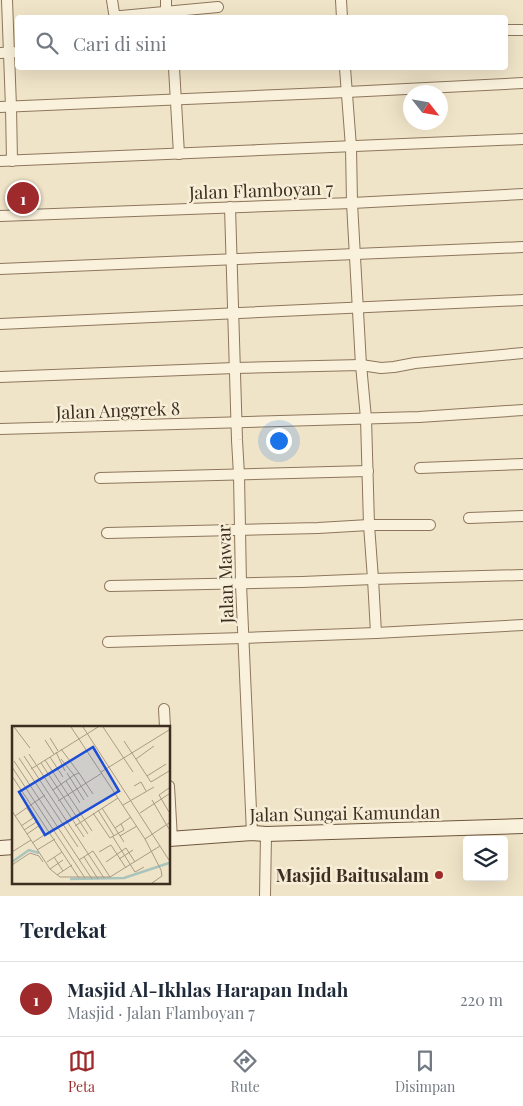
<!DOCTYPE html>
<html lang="id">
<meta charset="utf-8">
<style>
body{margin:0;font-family:"Playfair Display",serif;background:#f6f6f7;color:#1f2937}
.controls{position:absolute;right:15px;bottom:15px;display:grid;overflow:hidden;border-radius:5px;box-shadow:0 5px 20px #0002}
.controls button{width:45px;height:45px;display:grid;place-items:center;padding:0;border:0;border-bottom:1px solid #e0e1e3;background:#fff;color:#1f2937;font:25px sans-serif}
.compass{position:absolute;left:403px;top:85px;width:45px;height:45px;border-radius:50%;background:#fff;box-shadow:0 5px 20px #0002;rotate:121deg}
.you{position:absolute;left:278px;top:440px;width:18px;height:18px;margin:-12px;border:4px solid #fff;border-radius:50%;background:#1a73e8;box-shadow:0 0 0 8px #1a73e833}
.badge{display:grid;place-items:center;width:32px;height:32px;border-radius:50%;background:#9e2a2b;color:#fff;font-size:16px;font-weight:700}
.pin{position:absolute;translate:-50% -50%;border:2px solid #fff;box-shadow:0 1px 5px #0006}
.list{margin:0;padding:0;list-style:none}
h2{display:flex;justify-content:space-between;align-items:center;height:65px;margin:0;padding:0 20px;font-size:21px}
h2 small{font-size:16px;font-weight:400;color:#747a83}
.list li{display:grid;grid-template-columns:32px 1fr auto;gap:15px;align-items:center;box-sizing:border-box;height:75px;padding:0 20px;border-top:1px solid #e0e1e3}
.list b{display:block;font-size:19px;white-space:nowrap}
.list p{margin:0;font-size:16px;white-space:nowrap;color:#747a83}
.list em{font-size:16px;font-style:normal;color:#747a83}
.icon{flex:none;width:28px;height:28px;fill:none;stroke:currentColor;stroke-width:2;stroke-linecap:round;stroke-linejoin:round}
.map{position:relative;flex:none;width:523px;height:896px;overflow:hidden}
.search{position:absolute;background:#fff;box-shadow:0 5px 20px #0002;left:15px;right:15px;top:15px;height:55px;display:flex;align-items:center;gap:12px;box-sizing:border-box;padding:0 18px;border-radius:5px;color:#747a83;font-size:19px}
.sheet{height:140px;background:#fff}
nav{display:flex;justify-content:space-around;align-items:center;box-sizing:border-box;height:70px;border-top:1px solid #e0e1e3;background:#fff;font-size:14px;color:#747a83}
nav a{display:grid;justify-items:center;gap:2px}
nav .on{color:#9e2a2b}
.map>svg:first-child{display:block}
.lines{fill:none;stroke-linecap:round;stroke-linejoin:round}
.minor-casing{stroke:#8d765c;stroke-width:12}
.secondary-casing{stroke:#6f573f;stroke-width:16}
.minor{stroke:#faf1dc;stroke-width:10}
.secondary{stroke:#faf1dc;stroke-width:14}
.poi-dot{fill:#9e2a2b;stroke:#f7eed8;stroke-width:2}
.labels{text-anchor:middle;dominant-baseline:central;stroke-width:5;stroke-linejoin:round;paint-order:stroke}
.street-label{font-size:18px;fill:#3d2e20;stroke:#f7eed8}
.poi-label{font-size:18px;font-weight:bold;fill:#3d2e20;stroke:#f7eed8;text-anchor:end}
.inset-river{fill:none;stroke:#a9c4bc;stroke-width:2.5}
.inset-road{fill:none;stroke:#a89b85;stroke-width:1}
.view{fill:#1d4ed8;fill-opacity:0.15;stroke:#1d4ed8;stroke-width:2.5}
.inset-edge{fill:none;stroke:#3d2e20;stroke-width:2.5}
</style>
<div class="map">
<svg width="523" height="896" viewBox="0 0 523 896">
<rect width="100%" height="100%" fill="#f0e4c8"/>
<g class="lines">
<!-- minor casing -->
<g class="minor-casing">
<g id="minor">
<polyline points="7,0 11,107 12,161"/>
<polyline points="112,0 114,13 117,16 121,16 218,7"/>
<polyline points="166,0 166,13"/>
<polyline points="341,0 342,18"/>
<polyline points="506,30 523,30"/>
<polyline points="0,53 18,52"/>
<polyline points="174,68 179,154"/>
<polyline points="0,107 347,92 523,83"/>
<polyline points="0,161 523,139"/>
<polyline points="230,207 237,440 239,475 241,584 252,833"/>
<polyline points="0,216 352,203 523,194"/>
<polyline points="0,269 523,247"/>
<polyline points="0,324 523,300"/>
<polyline points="0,377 235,368 361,365 381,368 394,367 415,363 523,353"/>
<polyline points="0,429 419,417 523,410"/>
<polyline points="420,468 523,464"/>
<polyline points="100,478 368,471"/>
<polyline points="469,518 523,516"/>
<polyline points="107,533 318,528 369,525 430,525"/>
<polyline points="110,586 302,582 373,579 369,525 366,418 361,365 352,203 351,147 345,68"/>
<polyline points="376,633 523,625"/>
<polyline points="108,642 243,638 376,633 373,579 523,575"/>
<polyline points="164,709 165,727"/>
<polyline points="169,786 172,839"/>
<polyline points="265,896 266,834"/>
</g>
</g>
<!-- secondary casing -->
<g class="secondary-casing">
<g id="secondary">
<polyline points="169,839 252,833 266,834 523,826"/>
<polyline points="0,848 14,847"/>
</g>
</g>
<!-- minor -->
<use href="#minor" class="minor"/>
<!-- secondary -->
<use href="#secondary" class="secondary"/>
</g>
<!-- markers -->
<circle class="poi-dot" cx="439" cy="875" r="5"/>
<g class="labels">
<!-- street labels -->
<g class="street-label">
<text transform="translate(261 190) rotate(-2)">Jalan Flamboyan 7</text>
<text transform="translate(118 410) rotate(-2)">Jalan Anggrek 8</text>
<text transform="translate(225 574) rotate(-92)">Jalan Mawar</text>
<text transform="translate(345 813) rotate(-1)">Jalan Sungai Kamundan</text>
</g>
<!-- poi labels -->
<g class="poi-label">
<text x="429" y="875">Masjid Baitusalam</text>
</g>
</g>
<!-- overview -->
<g transform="translate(12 726)">
<rect width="158" height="158" fill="#f0e4c8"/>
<path class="inset-river" d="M 0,136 L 17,124 L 27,127M 58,153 L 112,152 L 157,137"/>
<path class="inset-road" d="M 2,1 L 18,22M 59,1 L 133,113M 71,1 L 157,134M 91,1 L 121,46M 38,12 L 46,25M 33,14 L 42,28M 112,15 L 135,50 L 154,38M 49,23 L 67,47M 44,26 L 53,45M 17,28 L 72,111M 12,30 L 92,152M 38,31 L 51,51M 7,32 L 66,121M 49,33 L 62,49 L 67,47 L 81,68M 124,33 L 142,20M 33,34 L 80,105M 2,35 L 80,153M 29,37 L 76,108M 0,41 L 73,152M 19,43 L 86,1M 89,46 L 157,4M 55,47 L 72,74M 0,50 L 67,152M 135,50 L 139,56 L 157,45M 54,55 L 68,77M 122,60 L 129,56 L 134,65M 157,62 L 147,69 L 157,86M 41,64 L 62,49 L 76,71M 140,74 L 157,103M 46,75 L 90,47M 111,79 L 142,61M 90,82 L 112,116M 86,84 L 102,110M 0,85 L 38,143 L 48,151 L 98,151 L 148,120M 81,87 L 98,112 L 112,104 L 109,98M 128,87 L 157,68M 3,90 L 33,69M 9,100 L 21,92 L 15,82M 63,100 L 106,72M 103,102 L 119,91M 12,104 L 26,95M 15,108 L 28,99 L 23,91M 108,110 L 125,100M 101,111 L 123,146 L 132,141M 20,117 L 43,102M 25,124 L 43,113M 0,126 L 19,114M 87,126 L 99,119 L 114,142M 42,131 L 51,145M 72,131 L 86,153M 107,133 L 121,124M 67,134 L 81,125 L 98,151M 35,136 L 50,126M 94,136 L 114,122 L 123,136M 0,139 L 18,127 L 27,130 L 31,136M 38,143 L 51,134M 45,149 L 60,139M 140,157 L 150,150 L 149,144 L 133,113 L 157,97"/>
<path class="view" d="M 81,21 L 107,65 L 33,109 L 7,66 Z"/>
<rect width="158" height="158" class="inset-edge"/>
</g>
</svg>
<div class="controls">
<button><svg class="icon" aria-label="layers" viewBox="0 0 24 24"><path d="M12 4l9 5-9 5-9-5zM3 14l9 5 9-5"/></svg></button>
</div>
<svg class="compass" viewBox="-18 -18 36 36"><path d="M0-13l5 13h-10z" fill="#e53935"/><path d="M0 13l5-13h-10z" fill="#747a83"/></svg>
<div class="you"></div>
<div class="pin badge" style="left:23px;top:198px">1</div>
<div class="search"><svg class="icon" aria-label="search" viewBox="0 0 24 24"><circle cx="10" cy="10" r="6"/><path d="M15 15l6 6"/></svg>Cari di sini</div>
</div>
<section class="sheet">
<h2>Terdekat<small></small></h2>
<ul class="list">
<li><span class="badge">1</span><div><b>Masjid Al-Ikhlas Harapan Indah</b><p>Masjid · Jalan Flamboyan 7</p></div><em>220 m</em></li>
</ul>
</section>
<nav>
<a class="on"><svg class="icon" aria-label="map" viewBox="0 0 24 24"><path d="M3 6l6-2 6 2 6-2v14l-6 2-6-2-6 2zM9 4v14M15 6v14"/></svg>Peta</a>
<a><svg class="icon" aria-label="directions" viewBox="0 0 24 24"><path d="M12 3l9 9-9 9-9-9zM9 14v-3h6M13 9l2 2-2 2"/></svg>Rute</a>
<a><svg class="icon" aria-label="saved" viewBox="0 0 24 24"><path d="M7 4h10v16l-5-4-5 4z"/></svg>Disimpan</a>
</nav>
